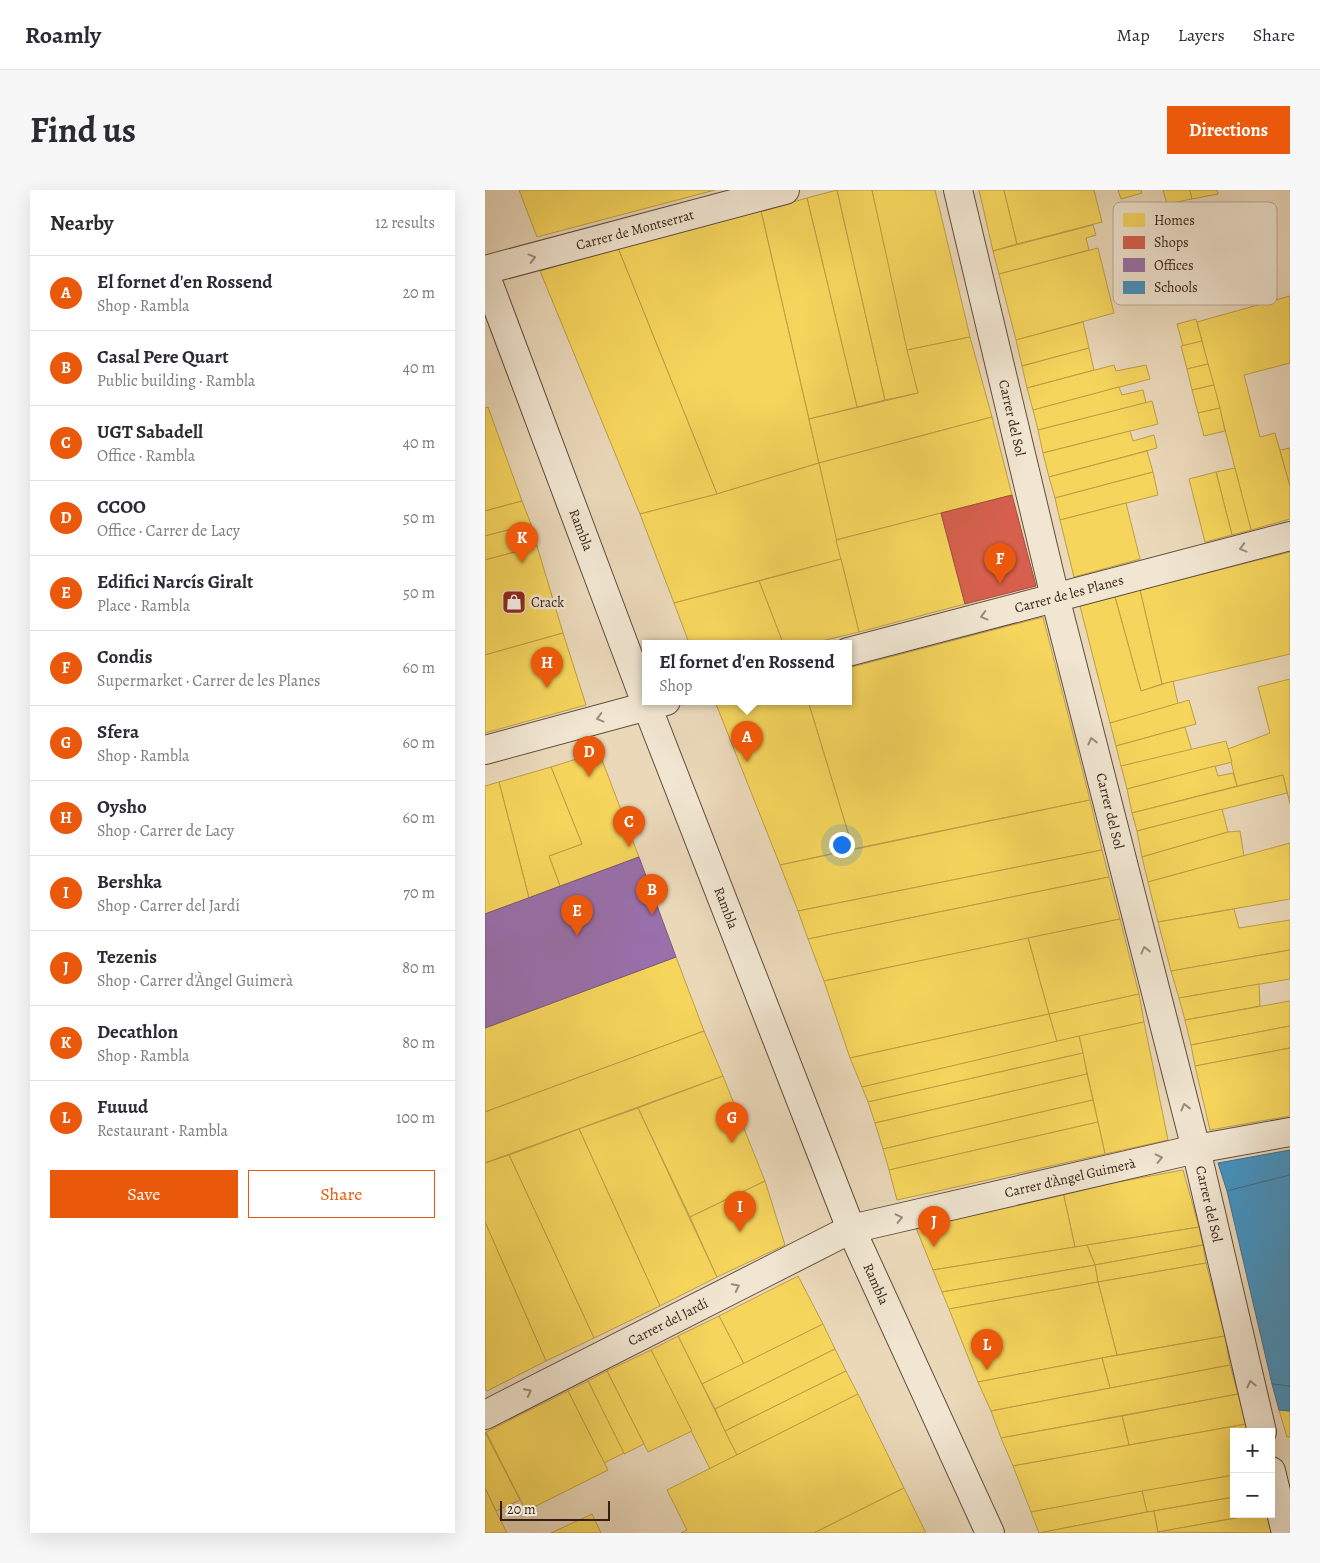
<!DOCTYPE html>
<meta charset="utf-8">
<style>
body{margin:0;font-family:Alegreya,serif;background:#f7f7f7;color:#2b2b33}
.controls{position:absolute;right:15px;bottom:15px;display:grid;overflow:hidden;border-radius:0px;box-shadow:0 5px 20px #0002}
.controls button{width:45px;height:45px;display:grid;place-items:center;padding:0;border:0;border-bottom:1px solid #e1e1e2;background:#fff;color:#2b2b33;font:25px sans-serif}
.scale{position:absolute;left:15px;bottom:12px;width:110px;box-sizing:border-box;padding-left:5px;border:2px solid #331f13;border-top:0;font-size:14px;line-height:18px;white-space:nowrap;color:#331f13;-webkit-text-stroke:4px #f1e6d2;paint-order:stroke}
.you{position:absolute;left:356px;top:654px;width:18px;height:18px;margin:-12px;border:4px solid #fff;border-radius:50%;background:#1a73e8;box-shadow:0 0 0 8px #1a73e833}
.badge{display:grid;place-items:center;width:32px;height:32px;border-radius:50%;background:#ea580c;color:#fff;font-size:16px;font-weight:700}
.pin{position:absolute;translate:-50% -41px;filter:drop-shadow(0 1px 2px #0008)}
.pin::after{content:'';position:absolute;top:26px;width:18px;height:15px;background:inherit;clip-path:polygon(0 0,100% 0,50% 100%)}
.popup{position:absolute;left:157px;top:450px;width:210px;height:65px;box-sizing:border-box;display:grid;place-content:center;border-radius:0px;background:#fff;filter:drop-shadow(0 1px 4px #0005);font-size:16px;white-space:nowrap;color:#7c7c81}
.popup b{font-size:19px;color:#2b2b33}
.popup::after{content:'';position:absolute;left:50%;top:100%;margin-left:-10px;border:10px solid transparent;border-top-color:#fff}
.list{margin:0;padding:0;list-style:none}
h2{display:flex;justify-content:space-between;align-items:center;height:65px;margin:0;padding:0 20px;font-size:21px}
h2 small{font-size:16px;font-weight:400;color:#7c7c81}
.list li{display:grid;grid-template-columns:32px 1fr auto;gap:15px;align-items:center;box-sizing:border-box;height:75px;padding:0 20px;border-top:1px solid #e1e1e2}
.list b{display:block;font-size:19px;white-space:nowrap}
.list p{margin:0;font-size:16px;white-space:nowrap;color:#7c7c81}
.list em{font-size:16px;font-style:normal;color:#7c7c81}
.actions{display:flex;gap:10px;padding:15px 20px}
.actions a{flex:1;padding:11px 0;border:1px solid #ea580c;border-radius:0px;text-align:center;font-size:18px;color:#ea580c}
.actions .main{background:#ea580c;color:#fff}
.map{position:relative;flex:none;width:805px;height:1343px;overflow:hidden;border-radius:0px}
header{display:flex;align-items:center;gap:30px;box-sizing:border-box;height:70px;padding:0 25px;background:#fff;border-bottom:1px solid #e1e1e2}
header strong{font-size:24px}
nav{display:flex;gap:28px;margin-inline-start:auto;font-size:18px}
.intro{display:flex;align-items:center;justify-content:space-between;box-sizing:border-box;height:120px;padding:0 30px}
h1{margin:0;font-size:35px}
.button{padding:12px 22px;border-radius:0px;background:#ea580c;color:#fff;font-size:18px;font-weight:700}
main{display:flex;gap:30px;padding:0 30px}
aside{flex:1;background:#fff;border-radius:0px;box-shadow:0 5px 20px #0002}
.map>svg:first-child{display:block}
.homes{fill:#f6d55c;stroke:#bc9e46}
.shops{fill:#d6604d;stroke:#a54c3c}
.offices{fill:#9970ab;stroke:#7a587d}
.schools{fill:#4393c3;stroke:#3e708e}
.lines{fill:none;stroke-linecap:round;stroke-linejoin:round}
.minor-casing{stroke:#614d3c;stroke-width:30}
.tertiary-casing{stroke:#614d3c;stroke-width:30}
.minor{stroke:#f1e6d2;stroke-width:28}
.tertiary{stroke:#f1e6d2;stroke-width:28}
.oneway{stroke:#9c8c7c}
.labels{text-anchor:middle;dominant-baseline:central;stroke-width:5;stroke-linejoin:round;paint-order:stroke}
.street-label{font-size:14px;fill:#331f13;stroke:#f1e6d2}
.poi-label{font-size:14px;fill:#331f13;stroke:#f1e6d2;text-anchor:start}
.key{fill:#f1e6d2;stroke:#b8aa99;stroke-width:1}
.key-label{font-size:14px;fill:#331f13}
</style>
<header>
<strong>Roamly</strong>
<nav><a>Map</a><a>Layers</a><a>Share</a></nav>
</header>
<div class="intro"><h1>Find us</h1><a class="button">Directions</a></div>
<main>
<aside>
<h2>Nearby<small>12 results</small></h2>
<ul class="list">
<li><span class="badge">A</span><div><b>El fornet d'en Rossend</b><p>Shop · Rambla</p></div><em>20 m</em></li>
<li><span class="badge">B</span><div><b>Casal Pere Quart</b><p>Public building · Rambla</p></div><em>40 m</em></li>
<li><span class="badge">C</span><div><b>UGT Sabadell</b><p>Office · Rambla</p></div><em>40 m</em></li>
<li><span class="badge">D</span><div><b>CCOO</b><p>Office · Carrer de Lacy</p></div><em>50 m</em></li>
<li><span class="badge">E</span><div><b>Edifici Narcís Giralt</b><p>Place · Rambla</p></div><em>50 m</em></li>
<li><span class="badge">F</span><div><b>Condis</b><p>Supermarket · Carrer de les Planes</p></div><em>60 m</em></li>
<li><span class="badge">G</span><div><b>Sfera</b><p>Shop · Rambla</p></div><em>60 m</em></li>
<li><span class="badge">H</span><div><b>Oysho</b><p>Shop · Carrer de Lacy</p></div><em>60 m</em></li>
<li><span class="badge">I</span><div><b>Bershka</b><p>Shop · Carrer del Jardí</p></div><em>70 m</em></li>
<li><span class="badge">J</span><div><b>Tezenis</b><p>Shop · Carrer d'Àngel Guimerà</p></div><em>80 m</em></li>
<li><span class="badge">K</span><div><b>Decathlon</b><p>Shop · Rambla</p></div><em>80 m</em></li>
<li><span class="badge">L</span><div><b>Fuuud</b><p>Restaurant · Rambla</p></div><em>100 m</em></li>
</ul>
<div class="actions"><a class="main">Save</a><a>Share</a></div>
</aside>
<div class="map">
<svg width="805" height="1343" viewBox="0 0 805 1343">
<rect width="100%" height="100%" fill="#ead8b9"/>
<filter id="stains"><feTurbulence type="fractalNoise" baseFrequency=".004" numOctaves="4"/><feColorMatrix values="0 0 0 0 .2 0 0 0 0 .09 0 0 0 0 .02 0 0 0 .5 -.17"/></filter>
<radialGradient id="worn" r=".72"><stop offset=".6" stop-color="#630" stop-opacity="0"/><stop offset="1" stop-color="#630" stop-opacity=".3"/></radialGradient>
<!-- homes -->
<g class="homes">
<polygon points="34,0 230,0 52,47"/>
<polygon points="352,0 400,210 372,217 322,8"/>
<polygon points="352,0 387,0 433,203 400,210"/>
<polygon points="387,0 450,0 485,147 422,160"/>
<polygon points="494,0 519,0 532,54 508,61"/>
<polygon points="519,0 609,0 617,32 532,54"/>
<polygon points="633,0 656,0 657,3 636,9"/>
<polygon points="678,0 705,0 707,9 682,14"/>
<polygon points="705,0 732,0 733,4 707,9"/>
<polygon points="322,8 372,217 324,229 276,21"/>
<polygon points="276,21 334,273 232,304 133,58"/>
<polygon points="608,35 611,45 601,48 604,60 514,84 508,61"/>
<polygon points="133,58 232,304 155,324 55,81"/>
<polygon points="613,58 629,123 531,150 514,84"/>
<polygon points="805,106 805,173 759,185 775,247 790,243 805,296 805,329 766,340 712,132"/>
<polygon points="711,129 717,151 698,156 692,134"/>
<polygon points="598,132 604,158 537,176 531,150"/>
<polygon points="485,147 507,227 334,273 324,229 433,203 422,160"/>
<polygon points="717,151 723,174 702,179 696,156"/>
<polygon points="604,158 609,180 542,198 537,176"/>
<polygon points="723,174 729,195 707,200 702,179"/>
<polygon points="629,175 631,181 661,175 665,189 548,220 542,198"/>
<polygon points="729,195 735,218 713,223 707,200"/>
<polygon points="634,197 637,205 658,200 661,213 553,240 548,220"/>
<polygon points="667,211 673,234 558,263 553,240"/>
<polygon points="3,217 37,311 0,321 0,218"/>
<polygon points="735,218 740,241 719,246 713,223"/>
<polygon points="507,227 527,305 351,350 334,273"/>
<polygon points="645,241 648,251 669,245 672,258 564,287 558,263"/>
<polygon points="805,258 805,296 795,260"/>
<polygon points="662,261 668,282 570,308 564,287"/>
<polygon points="334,273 356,369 189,413 155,324 232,304"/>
<polygon points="750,278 766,340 747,345 731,282"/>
<polygon points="668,282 673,305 575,330 570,308"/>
<polygon points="731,282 747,345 720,352 704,289"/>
<polygon points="37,311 46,334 0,346 0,321"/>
<polygon points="641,313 655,369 589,387 575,330"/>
<polygon points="456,323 480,414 374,442 351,350"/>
<polygon points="46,334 52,356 0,370 0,346"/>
<polygon points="52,356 78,443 0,465 0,370"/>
<polygon points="805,362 805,464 677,494 655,400"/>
<polygon points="356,369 374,442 328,453 298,453 274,391"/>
<polygon points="274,391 298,453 204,453 189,413"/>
<polygon points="655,400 677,494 656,501 630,407"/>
<polygon points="630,407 656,501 688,491 693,514 625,533 595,416"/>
<polygon points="558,427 605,610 368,659 323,511 363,511 363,478"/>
<polygon points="78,443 101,515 0,543 0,465"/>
<polygon points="805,489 805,614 798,585 752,596 743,559 785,543 773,497"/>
<polygon points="704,510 711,534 631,556 625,533"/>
<polygon points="243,511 323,511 368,659 295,675 231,514"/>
<polygon points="700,537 707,561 636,576 631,556"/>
<polygon points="741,551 747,572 642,599 636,576"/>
<polygon points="114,562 154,667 75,696 64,666 97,654 66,577"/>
<polygon points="730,576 733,586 748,583 752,596 647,623 642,599"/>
<polygon points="66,577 97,654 64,666 75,696 44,708 14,592"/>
<polygon points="798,585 802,603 652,641 647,623"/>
<polygon points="14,592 44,708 0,724 0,596"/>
<polygon points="605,610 617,660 313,721 295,675"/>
<polygon points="737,619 743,642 657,667 652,641"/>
<polygon points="755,641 759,666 663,692 657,667 743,642"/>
<polygon points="805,653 805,709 673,732 663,692"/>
<polygon points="617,660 624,687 323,749 313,721"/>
<polygon points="624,687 635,729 339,791 323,749"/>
<polygon points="749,719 754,738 805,730 805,760 686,781 673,732"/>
<polygon points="635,729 654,804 564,824 543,748"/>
<polygon points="543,748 564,824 365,868 339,791"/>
<polygon points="805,760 805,789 694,808 686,781"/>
<polygon points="191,767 219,841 0,922 0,838"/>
<polygon points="774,794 775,816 700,830 694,808"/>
<polygon points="654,804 659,832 572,852 564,824"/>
<polygon points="805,811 805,836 706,855 700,830"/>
<polygon points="564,824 572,852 377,897 365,868"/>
<polygon points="659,832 683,950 620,964 594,846"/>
<polygon points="805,836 805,858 710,876 706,855"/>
<polygon points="219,841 238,886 0,973 0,922"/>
<polygon points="594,846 598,863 383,912 377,897"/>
<polygon points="805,858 805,926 725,940 710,876"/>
<polygon points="598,863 602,884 390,933 383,912"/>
<polygon points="602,884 608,910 398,959 390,933"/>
<polygon points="238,886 280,991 205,1027 153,918"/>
<polygon points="608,910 613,932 404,980 398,959"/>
<polygon points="153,918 232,1087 175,1116 94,939"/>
<polygon points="613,932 620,964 412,1010 404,980"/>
<polygon points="94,939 175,1116 109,1148 24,965"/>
<polygon points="24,965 109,1148 61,1171 0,1032 0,973"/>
<polygon points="698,980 714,1037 590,1057 578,1002"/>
<polygon points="280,991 300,1055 232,1087 205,1027"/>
<polygon points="578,1002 590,1057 448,1080 429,1033"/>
<polygon points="0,1032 61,1171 2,1201 0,1198"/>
<polygon points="714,1037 718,1055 610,1075 602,1055"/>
<polygon points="602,1055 610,1075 457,1102 448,1080"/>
<polygon points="718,1055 721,1073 613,1092 610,1075"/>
<polygon points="721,1073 740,1146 632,1165 613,1092"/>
<polygon points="610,1075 613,1092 464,1119 457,1102"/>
<polygon points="313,1086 338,1134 259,1174 234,1126"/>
<polygon points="613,1092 632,1165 493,1192 464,1119"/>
<polygon points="234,1126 259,1174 217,1194 193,1146"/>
<polygon points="338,1134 350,1159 230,1219 217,1194"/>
<polygon points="193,1146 252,1265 225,1279 166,1160"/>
<polygon points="740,1146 745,1175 625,1198 617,1168"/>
<polygon points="350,1159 361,1181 240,1241 230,1219"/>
<polygon points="166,1160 207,1241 163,1262 122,1181"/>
<polygon points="617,1168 625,1198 506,1221 493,1192"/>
<polygon points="745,1175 753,1204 516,1248 506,1221"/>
<polygon points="122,1181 159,1254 139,1264 103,1191"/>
<polygon points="361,1181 373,1204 252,1265 240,1241"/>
<polygon points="103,1191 139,1263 119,1273 83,1201"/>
<polygon points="83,1201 123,1280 41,1321 1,1242"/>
<polygon points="373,1204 419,1298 329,1343 196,1343 202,1340 182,1300"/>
<polygon points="753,1204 761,1234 644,1255 637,1226"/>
<polygon points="794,1220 805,1221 805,1247 802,1247"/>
<polygon points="637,1226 644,1255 528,1276 516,1248"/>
<polygon points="761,1234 763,1242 749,1242 749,1285 546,1322 528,1276"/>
<polygon points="0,1242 35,1310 11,1321 0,1298"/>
<polygon points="749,1285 749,1307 662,1322 657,1301"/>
<polygon points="0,1298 11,1321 22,1343 0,1343"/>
<polygon points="419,1298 441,1343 329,1343"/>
<polygon points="657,1301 662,1322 554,1343 546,1322"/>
<polygon points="749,1307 749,1324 773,1324 673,1342 669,1321"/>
<polygon points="669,1321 673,1343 554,1343 662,1322"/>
<polygon points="107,1324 116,1343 66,1343"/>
<polygon points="773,1324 783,1324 787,1343 673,1342"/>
</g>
<!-- shops -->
<polygon class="shops" points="527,305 551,396 480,414 456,323"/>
<!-- offices -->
<polygon class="offices" points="154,667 191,767 0,838 0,724"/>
<!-- schools -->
<g class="schools">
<polygon points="805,960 805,985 742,1001 733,973"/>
<polygon points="805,985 805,1196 787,1194 742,1001"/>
<polygon points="787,1194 805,1196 805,1221 794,1220"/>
</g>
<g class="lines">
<!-- minor casing -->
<g class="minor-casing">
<g id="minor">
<polyline points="473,0 570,407 711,959 777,1242"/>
<polyline points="0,80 300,0"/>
<polyline points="363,462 805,346"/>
<polyline points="0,560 181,511"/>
<polyline points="0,1225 366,1039 711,959 805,942"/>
<polyline points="786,1281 801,1343"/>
</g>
</g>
<!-- tertiary casing -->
<g class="tertiary-casing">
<polyline id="tertiary" points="0,84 162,516 366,1039 505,1343"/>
</g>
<!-- minor -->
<use href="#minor" class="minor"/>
<!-- tertiary -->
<use href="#tertiary" class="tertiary"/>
</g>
<!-- one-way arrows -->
<defs><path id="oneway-chevron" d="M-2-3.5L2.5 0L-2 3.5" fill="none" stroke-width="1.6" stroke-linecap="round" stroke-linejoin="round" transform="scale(1.25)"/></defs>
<g class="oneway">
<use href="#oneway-chevron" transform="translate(47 68) rotate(-15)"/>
<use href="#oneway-chevron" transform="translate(758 358) rotate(165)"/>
<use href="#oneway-chevron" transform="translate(499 426) rotate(165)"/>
<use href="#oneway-chevron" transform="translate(115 528) rotate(165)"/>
<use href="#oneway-chevron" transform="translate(607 551) rotate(-104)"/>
<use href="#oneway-chevron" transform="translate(660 760) rotate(-104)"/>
<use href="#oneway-chevron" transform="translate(700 917) rotate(-104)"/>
<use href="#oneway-chevron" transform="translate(674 968) rotate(-13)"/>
<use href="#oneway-chevron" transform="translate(414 1028) rotate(-13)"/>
<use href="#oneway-chevron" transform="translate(251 1097) rotate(-27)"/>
<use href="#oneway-chevron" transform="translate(766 1194) rotate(-103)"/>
<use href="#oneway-chevron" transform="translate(43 1202) rotate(-27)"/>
</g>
<!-- icons -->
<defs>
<g id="shop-square" transform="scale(1.25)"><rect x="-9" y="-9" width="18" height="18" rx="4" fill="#8f2418" stroke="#f1e6d2"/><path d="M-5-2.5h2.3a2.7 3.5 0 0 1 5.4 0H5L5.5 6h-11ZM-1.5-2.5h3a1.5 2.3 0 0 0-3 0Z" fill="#fff"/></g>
</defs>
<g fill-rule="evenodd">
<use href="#shop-square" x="29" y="412"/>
</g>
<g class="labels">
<!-- street labels -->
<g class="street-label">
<text transform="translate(150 40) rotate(-15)">Carrer de Montserrat</text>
<text transform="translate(527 228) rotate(77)">Carrer del Sol</text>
<text transform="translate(96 340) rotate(69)">Rambla</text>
<text transform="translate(584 404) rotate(-15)">Carrer de les Planes</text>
<text transform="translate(625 621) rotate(76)">Carrer del Sol</text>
<text transform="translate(241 718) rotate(69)">Rambla</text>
<text transform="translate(585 988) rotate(-13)">Carrer d'Àngel Guimerà</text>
<text transform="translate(724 1014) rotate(77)">Carrer del Sol</text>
<text transform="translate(391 1094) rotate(66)">Rambla</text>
<text transform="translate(183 1132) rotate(-27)">Carrer del Jardí</text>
</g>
<!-- poi labels -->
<g class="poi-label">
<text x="46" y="412">Crack</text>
</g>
</g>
<!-- legend -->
<rect x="628" y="12" width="164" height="103" rx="8" class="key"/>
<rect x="638" y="23" width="22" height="14" fill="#f6d55c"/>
<rect x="638" y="46" width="22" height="13" fill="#d6604d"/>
<rect x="638" y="68" width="22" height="14" fill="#9970ab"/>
<rect x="638" y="91" width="22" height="13" fill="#4393c3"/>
<g class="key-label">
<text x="669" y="35">Homes</text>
<text x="669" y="57">Shops</text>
<text x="669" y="80">Offices</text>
<text x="669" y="102">Schools</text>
</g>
<rect width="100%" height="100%" filter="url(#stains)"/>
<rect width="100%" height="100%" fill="url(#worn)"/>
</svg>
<div class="controls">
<button>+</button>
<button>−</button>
</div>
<div class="scale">20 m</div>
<div class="you"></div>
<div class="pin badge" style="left:262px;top:572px">A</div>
<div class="popup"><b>El fornet d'en Rossend</b>Shop</div>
<div class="pin badge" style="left:167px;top:725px">B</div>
<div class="pin badge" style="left:144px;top:657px">C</div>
<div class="pin badge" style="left:104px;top:587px">D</div>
<div class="pin badge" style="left:92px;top:746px">E</div>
<div class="pin badge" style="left:515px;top:394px">F</div>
<div class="pin badge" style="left:247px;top:953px">G</div>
<div class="pin badge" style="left:62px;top:498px">H</div>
<div class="pin badge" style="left:255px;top:1042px">I</div>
<div class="pin badge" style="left:449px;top:1057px">J</div>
<div class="pin badge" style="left:37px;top:373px">K</div>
<div class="pin badge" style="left:502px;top:1180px">L</div>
</div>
</main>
